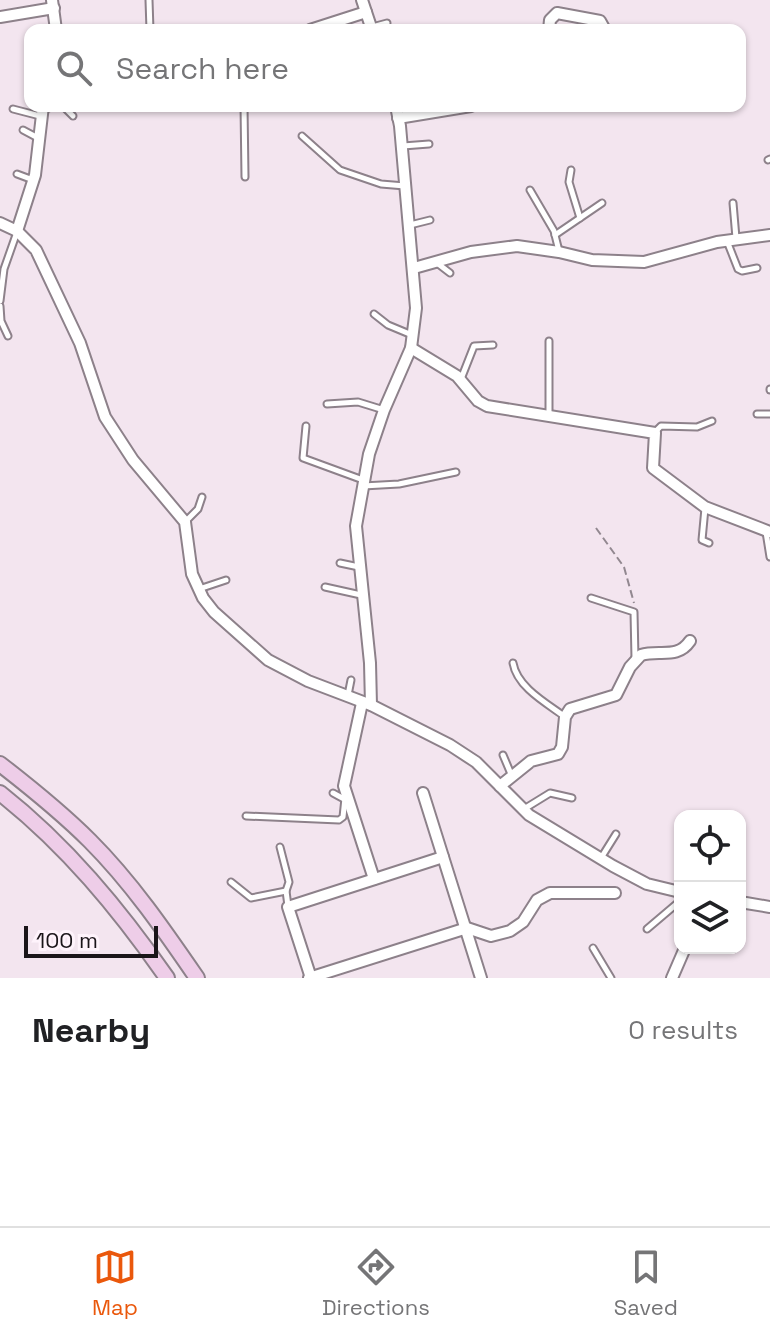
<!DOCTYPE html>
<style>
body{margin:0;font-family:"Space Grotesk",sans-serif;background:#f2f2f2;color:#202124}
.controls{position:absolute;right:24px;bottom:24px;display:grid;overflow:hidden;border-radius:16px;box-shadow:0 2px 6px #0004}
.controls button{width:72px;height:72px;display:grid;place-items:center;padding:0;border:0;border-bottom:2px solid #e0e0e0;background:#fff;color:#202124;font:40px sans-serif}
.scale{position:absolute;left:24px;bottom:20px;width:134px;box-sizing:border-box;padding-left:8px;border:4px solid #1a1519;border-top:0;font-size:22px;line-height:28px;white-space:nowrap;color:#1a1519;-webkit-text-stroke:6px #fef3fb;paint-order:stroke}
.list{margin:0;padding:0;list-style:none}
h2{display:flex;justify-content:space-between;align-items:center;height:104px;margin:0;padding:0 32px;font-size:34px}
h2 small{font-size:26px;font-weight:400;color:#757577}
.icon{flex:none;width:44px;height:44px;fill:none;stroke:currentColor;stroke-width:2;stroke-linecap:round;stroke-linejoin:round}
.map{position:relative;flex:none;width:770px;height:978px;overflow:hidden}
.search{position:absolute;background:#fff;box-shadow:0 2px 6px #0004;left:24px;right:24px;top:24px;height:88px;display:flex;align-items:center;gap:20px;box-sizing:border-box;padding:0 28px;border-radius:16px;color:#757577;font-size:30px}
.sheet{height:248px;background:#fff}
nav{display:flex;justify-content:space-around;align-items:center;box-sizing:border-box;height:112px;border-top:2px solid #e0e0e0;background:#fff;font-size:22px;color:#757577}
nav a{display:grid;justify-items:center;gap:4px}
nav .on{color:#ea580c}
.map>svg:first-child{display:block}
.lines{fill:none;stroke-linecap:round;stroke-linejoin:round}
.service-casing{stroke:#8d818a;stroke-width:9}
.minor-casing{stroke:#8d818a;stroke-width:14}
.secondary-casing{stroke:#8d818a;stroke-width:18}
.path{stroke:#928890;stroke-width:2;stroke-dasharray:8 4;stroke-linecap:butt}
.service{stroke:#fff;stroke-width:5}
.minor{stroke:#fff;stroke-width:10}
.secondary{stroke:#eecde8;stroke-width:14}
</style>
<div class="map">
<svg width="770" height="978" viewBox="0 0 770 978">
<rect width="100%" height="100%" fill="#f3e5ef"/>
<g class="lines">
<!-- service casing -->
<g class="service-casing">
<g id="service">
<polyline points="149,0 150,30"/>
<polyline points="372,27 387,23"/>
<polyline points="63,106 73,116"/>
<polyline points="244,106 245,177"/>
<polyline points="13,109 40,116"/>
<polyline points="43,110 54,106"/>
<polyline points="23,130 38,138"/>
<polyline points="302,136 340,170 381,184 405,186"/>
<polyline points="403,146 429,144"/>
<polyline points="768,160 770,159"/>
<polyline points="571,170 569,182 580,218"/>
<polyline points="17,174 33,180"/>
<polyline points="530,190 554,231 559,251"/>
<polyline points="733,203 736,238"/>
<polyline points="410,225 430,220"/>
<polyline points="555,235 602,203"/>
<polyline points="727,241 738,269 742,271 757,268"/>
<polyline points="437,263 450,273"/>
<polyline points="0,301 4,269 17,232"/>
<polyline points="0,306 1,321 8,336"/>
<polyline points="374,314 388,325 412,335"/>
<polyline points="549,341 549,417"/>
<polyline points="461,379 474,346 493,345"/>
<polyline points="770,389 770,390"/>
<polyline points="327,404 358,402 384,410"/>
<polyline points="757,414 770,414"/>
<polyline points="306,426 303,458 363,480"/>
<polyline points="655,432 661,426 697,427 712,421"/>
<polyline points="363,486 399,484 456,472"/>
<polyline points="705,508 702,540 709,543"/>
<polyline points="186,521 198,509 202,497"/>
<polyline points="766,532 770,557"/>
<polyline points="340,563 359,567"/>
<polyline points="325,587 361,595"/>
<polyline points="199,589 226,580"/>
<polyline points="591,598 634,612 635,659"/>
<path d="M 513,663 C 517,687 546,703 564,716"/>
<polyline points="348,695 351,680"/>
<polyline points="503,755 511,774"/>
<polyline points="333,793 344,799"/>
<polyline points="524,809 550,793 572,798"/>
<polyline points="246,816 339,820 343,817 345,798"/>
<polyline points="280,847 289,882 286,891 288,906"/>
<polyline points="601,858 616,834"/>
<polyline points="231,882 251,898 286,891"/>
<polyline points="647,929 680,901"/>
<polyline points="593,948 611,978"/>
<polyline points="706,948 707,948"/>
</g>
</g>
<!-- minor casing -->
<g class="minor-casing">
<g id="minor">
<polyline points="52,0 56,30"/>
<polyline points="362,0 372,30"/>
<polyline points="0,17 54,8"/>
<polyline points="310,30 366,12"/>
<polyline points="549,30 550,20 557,13 600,21 605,30"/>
<polyline points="398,118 471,106"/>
<polyline points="0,223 17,231 36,250 80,343 105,417 133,460 185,522 192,574 203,598 214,612 268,660 308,681 371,705 450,745 476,762 529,815 613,866 647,884 680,892"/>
<polyline points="17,231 35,175 43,106"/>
<polyline points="414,268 471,252 517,246 559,252 592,260 644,262 717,242 770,235"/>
<polyline points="411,348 457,376 478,401 487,406 655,433 653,468 705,507 770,532"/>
<polyline points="362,703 344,786 374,879"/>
<polyline points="371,705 370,663 356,526 369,454 384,410 411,348 416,308 400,126 396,106"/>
<path d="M 500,786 L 531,761 L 558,754 L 562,747 L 565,717 L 570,709 L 616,695 L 630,667 L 641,655 C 659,649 677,660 690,641"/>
<polyline points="423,793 481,978"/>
<polyline points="740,902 770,907"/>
<polyline points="309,978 467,928 491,936 510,931 523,922 537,900 550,893 615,893"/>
<polyline points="311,978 288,907 443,857"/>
<polyline points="672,978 685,948"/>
</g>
</g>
<!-- secondary casing -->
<g class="secondary-casing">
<g id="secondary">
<path d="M 0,764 C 31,788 62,813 90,841 C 131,882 164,930 197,978"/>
<path d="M 0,793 C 66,845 119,909 167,978"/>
</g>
</g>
<!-- path -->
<g class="path">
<polyline points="25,43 30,45"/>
<polyline points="596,528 624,567 634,603"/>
</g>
<!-- service -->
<use href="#service" class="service"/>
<!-- minor -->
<use href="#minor" class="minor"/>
<!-- secondary -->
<use href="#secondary" class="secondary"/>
</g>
</svg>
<div class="controls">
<button><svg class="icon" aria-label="locate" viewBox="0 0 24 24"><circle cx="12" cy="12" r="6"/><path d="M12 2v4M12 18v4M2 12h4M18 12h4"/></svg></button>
<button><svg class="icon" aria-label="layers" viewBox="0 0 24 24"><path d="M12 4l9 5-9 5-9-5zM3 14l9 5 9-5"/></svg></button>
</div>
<div class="scale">100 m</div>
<div class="search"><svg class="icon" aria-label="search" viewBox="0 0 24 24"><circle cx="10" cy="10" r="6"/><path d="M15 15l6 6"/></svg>Search here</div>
</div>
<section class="sheet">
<h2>Nearby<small>0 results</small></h2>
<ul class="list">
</ul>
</section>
<nav>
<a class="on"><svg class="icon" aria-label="map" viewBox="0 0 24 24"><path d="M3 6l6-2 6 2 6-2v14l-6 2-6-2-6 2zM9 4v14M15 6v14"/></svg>Map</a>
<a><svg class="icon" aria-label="directions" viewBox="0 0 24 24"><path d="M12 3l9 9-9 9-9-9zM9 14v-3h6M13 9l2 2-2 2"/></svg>Directions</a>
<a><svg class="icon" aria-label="saved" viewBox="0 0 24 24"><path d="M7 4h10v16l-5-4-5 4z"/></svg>Saved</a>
</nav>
